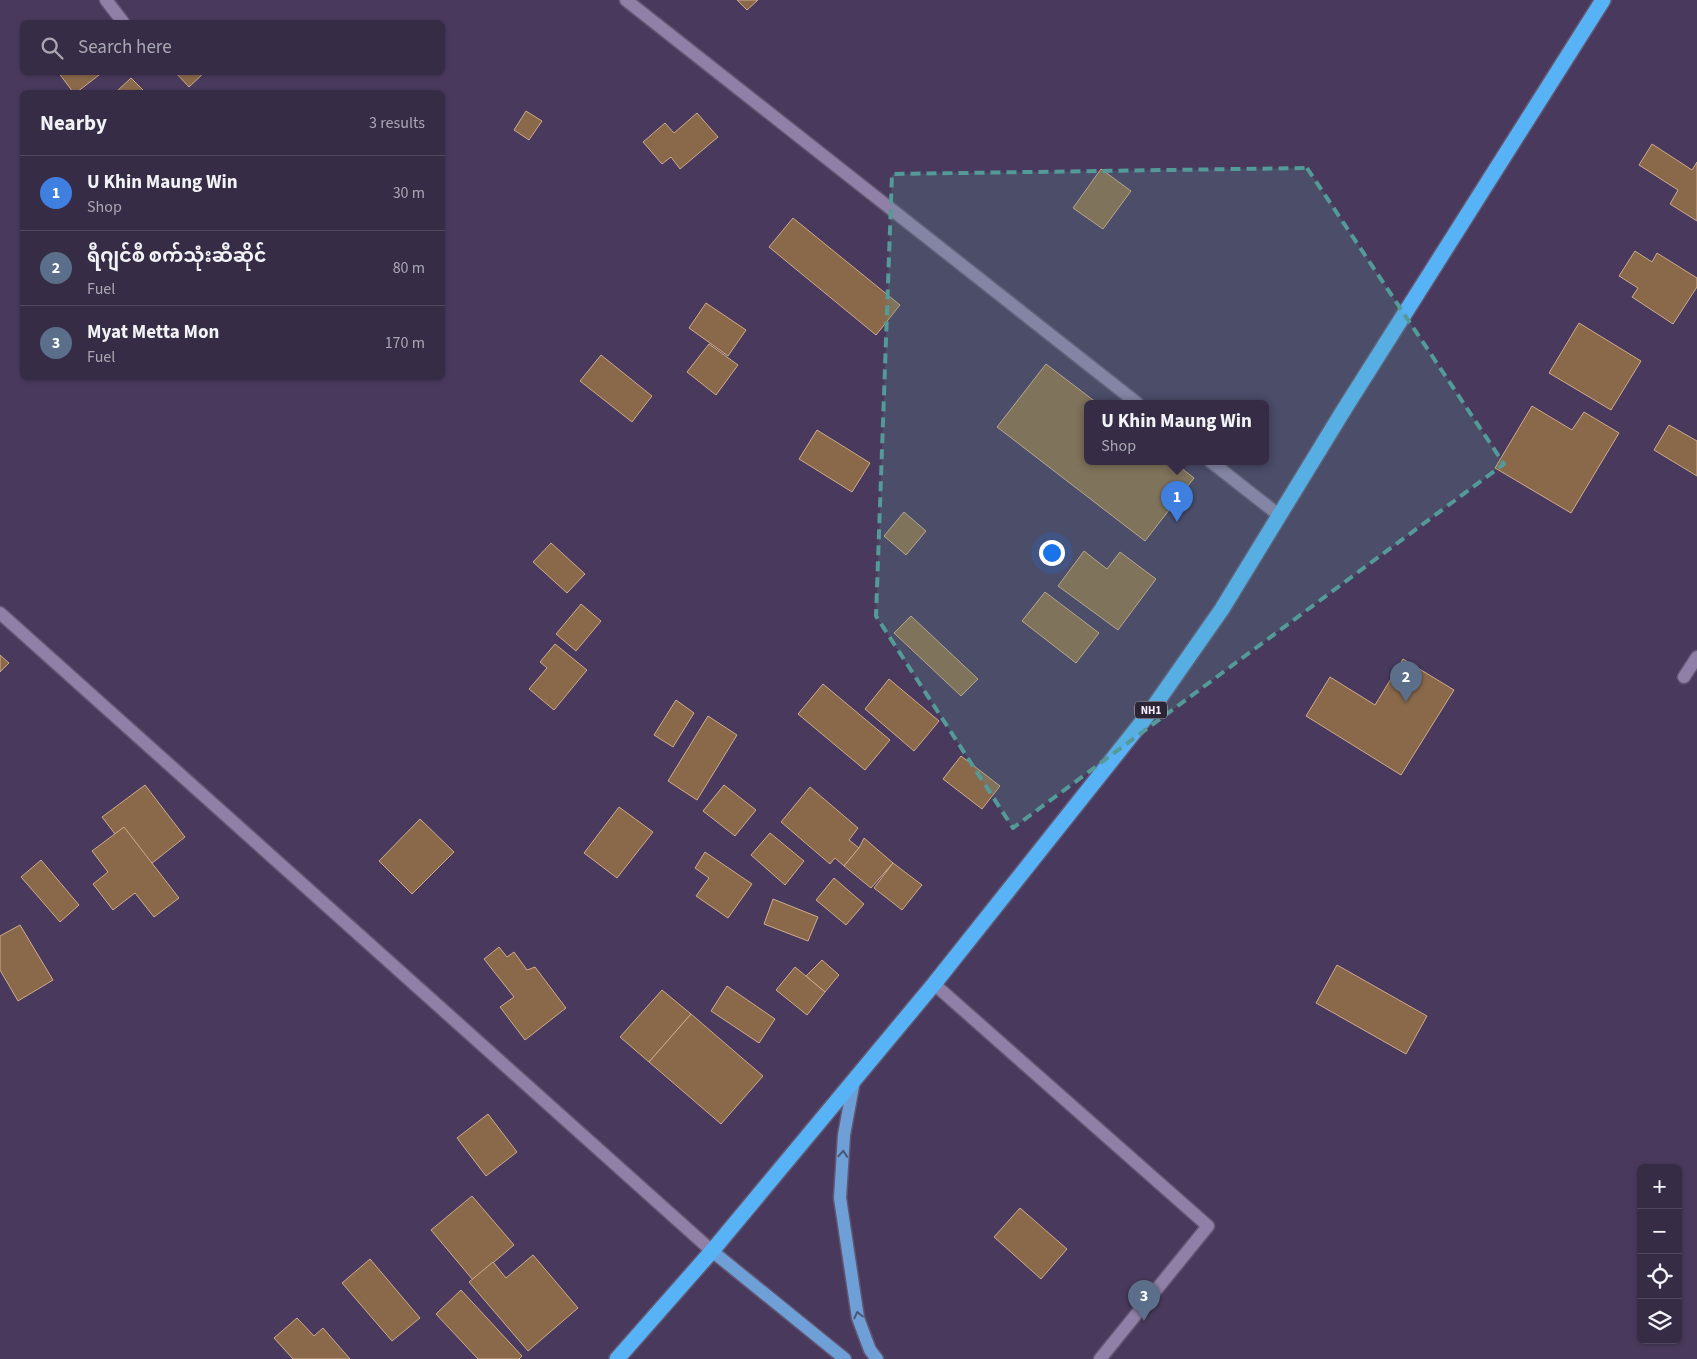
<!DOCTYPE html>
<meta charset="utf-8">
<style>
body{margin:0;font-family:"Source Sans 3","Noto Sans Myanmar",sans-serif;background:#423851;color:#f1f3f6}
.controls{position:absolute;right:15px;bottom:15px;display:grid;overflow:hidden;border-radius:8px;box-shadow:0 1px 4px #0004}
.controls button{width:45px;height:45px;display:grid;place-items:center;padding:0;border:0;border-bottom:1px solid #51485f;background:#372c46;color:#f1f3f6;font:25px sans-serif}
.you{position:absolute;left:1051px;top:552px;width:18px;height:18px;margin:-12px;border:4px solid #fff;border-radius:50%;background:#1a73e8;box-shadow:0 0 0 8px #1a73e833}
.badge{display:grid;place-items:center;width:32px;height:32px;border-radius:50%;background:#8bbbb9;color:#fff;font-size:16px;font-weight:700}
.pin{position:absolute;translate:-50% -41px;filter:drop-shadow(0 1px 2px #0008)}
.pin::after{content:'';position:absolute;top:26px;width:18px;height:15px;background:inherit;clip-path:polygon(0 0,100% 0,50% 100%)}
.popup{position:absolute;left:1084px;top:400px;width:185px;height:65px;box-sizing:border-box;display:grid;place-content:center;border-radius:8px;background:#372c46;filter:drop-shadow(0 1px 4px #0005);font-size:16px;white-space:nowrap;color:#aaa7b3}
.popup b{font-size:19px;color:#f1f3f6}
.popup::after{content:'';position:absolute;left:50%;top:100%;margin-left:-10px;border:10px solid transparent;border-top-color:#372c46}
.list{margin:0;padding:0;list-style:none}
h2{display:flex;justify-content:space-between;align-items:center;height:65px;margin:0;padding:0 20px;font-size:21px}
h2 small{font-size:16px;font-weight:400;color:#aaa7b3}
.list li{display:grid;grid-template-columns:32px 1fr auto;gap:15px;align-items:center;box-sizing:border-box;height:75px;padding:0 20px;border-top:1px solid #51485f}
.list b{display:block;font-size:19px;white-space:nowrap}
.list p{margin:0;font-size:16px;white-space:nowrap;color:#aaa7b3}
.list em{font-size:16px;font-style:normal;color:#aaa7b3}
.icon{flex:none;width:28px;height:28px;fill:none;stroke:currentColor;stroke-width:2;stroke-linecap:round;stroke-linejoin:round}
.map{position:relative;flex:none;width:1697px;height:1359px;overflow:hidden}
.search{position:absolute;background:#372c46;box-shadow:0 1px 4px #0004;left:20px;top:20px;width:425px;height:55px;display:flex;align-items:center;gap:12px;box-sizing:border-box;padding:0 18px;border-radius:8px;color:#aaa7b3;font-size:19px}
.panel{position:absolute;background:#372c46;box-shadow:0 1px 4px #0004;left:20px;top:90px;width:425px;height:290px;border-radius:8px}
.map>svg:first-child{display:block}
.building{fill:#8a694b;stroke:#cfab8b}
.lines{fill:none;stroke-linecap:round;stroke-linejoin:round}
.minor-casing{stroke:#625672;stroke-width:15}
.major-casing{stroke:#625672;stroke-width:15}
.highway-casing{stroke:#625672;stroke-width:18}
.minor{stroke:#9080a7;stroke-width:12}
.major{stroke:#6e9fd6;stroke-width:12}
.highway{stroke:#57b3f6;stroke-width:15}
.oneway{stroke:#465675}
.marked{fill:#539a99;fill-opacity:0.2;stroke:#539a99;stroke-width:4;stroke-dasharray:10 6;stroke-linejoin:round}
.labels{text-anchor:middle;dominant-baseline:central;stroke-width:4;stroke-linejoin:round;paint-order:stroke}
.shield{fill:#2c2535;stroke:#b7b1c2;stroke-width:1}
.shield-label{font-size:11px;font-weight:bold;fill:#f3edfe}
</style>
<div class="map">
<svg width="1697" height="1359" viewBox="0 0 1697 1359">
<rect width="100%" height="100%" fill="#493a5d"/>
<!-- building -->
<g class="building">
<polygon points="737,0 758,0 747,10"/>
<polygon points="58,72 103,72 77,92 73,92"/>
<polygon points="175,72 205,72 189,87"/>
<polygon points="131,78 145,92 116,92"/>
<polygon points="526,111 542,121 529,140 514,130"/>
<polygon points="697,113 718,137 680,169 671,157 662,164 643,142 665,123 674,133"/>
<polygon points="1652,144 1692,170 1697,162 1697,221 1670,204 1678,190 1639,165"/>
<polygon points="1101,169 1131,191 1103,229 1073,208"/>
<polygon points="793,218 900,305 876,335 769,247"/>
<polygon points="1635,251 1652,262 1657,253 1697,278 1697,287 1673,324 1632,297 1638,288 1619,276"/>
<polygon points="706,303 746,330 728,356 689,328"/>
<polygon points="1579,323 1641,361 1611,410 1549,373"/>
<polygon points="709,344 738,365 716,395 687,372"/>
<polygon points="601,355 652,396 632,422 580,381"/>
<polygon points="1046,364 1097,403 1088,403 1088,461 1172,461 1194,478 1145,541 997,427"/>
<polygon points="1532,406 1572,430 1584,412 1619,433 1571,513 1495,468"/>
<polygon points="1669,425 1697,441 1697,476 1654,450"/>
<polygon points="817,430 870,463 852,492 799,459"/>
<polygon points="904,512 926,531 906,555 884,536"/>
<polygon points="551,543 585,574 567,593 533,562"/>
<polygon points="1084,551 1107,569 1120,552 1156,579 1118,630 1058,586"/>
<polygon points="1045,592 1099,633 1076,663 1022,621"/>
<polygon points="581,604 601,621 576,651 556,634"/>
<polygon points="911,616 978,679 961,696 894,633"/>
<polygon points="555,644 587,670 554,710 529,689 547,668 540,662"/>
<polygon points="0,655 9,663 0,672"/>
<polygon points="1403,659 1454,690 1401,775 1306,716 1330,677 1375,705"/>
<polygon points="889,679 939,721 914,751 865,709"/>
<polygon points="823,684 890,740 865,770 798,714"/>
<polygon points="676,700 694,713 673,747 654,735"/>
<polygon points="708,716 737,735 697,800 668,781"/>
<polygon points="961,756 1000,786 982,809 943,779"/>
<polygon points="145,785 185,837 151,864 123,828 115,834 102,817"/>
<polygon points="724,785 756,810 735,836 703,811"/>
<polygon points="810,787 858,828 849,840 859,848 844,866 835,858 830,864 781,822"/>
<polygon points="619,807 653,832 617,878 584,853"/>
<polygon points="420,819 454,852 412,894 379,861"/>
<polygon points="124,827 179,898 154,917 135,893 113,910 93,884 108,872 92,851"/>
<polygon points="770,833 804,861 785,885 751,855"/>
<polygon points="864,838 893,863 871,888 844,866 859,848"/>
<polygon points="705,852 752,884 728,918 696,896 709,878 695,868"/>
<polygon points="41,860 79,905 60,922 21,877"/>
<polygon points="893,863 922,885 902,910 874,888"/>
<polygon points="834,878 864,904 846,925 816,900"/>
<polygon points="773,899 818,917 808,941 764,924"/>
<polygon points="20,925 53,980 18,1001 0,970 0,936"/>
<polygon points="499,947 507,957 514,952 527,970 535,967 566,1008 525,1040 500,1007 514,997 484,959"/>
<polygon points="822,960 839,975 825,992 806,976"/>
<polygon points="1337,965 1427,1016 1406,1054 1316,1003"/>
<polygon points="795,967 825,992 807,1015 776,990"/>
<polygon points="727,986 775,1019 759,1043 711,1011"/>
<polygon points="662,990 691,1014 649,1062 620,1037"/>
<polygon points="691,1014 763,1076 721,1124 649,1062"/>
<polygon points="488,1114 517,1152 486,1176 457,1138"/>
<polygon points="472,1196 514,1245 473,1280 431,1230"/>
<polygon points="1020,1208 1067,1249 1041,1279 994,1237"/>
<polygon points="533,1255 578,1308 528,1351 469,1282 493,1262 506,1278"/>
<polygon points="370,1259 420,1318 392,1341 342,1283"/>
<polygon points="461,1290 522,1356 519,1359 478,1359 436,1314"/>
<polygon points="297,1318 314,1336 323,1328 350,1359 293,1359 274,1338"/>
</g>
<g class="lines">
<!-- minor casing -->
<g class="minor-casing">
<g id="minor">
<polyline points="106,0 123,22"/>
<polyline points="626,0 1137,403"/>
<polyline points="1210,461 1280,516"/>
<polyline points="0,613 712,1251"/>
<polyline points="1684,677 1697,657"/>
<polyline points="934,984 1208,1226 1100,1359"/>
</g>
</g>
<!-- major casing -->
<g class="major-casing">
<g id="major">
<polyline points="854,1081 844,1135 840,1198 858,1318 870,1350 877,1359"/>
<polyline points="712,1251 845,1359"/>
</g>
</g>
<!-- highway casing -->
<g class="highway-casing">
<polyline id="highway" points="617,1359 712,1251 934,984 1150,712 1222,609 1345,408 1603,0"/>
</g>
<!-- minor -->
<use href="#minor" class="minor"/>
<!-- major -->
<use href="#major" class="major"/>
<!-- highway -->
<use href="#highway" class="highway"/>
</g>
<!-- one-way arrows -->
<defs><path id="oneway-chevron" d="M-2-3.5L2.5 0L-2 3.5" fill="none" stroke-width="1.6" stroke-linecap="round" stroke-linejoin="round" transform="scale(1.25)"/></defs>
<g class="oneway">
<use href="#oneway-chevron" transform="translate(843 1154) rotate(-86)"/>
<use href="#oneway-chevron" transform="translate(858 1315) rotate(-102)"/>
</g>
<!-- marked area -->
<path class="marked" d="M 1307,168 L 1504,464 L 1013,828 L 876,616 L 892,174 Z"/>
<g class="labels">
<!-- shield labels -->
<rect class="shield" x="1135" y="701.5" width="32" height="17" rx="4"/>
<g class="shield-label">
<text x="1151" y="710">NH1</text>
</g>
</g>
</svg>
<div class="controls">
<button>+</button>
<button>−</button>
<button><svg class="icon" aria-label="locate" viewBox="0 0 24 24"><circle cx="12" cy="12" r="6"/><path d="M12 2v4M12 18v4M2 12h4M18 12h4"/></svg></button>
<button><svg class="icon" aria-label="layers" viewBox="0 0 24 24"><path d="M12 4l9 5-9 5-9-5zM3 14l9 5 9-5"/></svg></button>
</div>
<div class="you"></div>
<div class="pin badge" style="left:1177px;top:522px;background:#3f7fe0">1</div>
<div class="popup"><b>U Khin Maung Win</b>Shop</div>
<div class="pin badge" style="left:1406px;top:702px;background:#5c6f8a">2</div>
<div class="pin badge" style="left:1144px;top:1321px;background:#5c6f8a">3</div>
<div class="search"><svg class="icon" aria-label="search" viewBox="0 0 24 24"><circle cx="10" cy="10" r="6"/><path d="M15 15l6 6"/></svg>Search here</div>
<section class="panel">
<h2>Nearby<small>3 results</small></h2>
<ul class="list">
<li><span class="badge" style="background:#3f7fe0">1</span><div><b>U Khin Maung Win</b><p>Shop</p></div><em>30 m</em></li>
<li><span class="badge" style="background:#5c6f8a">2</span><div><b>ရီဂျင်စီ စက်သုံးဆီဆိုင်</b><p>Fuel</p></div><em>80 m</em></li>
<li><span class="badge" style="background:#5c6f8a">3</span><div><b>Myat Metta Mon</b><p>Fuel</p></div><em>170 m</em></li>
</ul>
</section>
</div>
